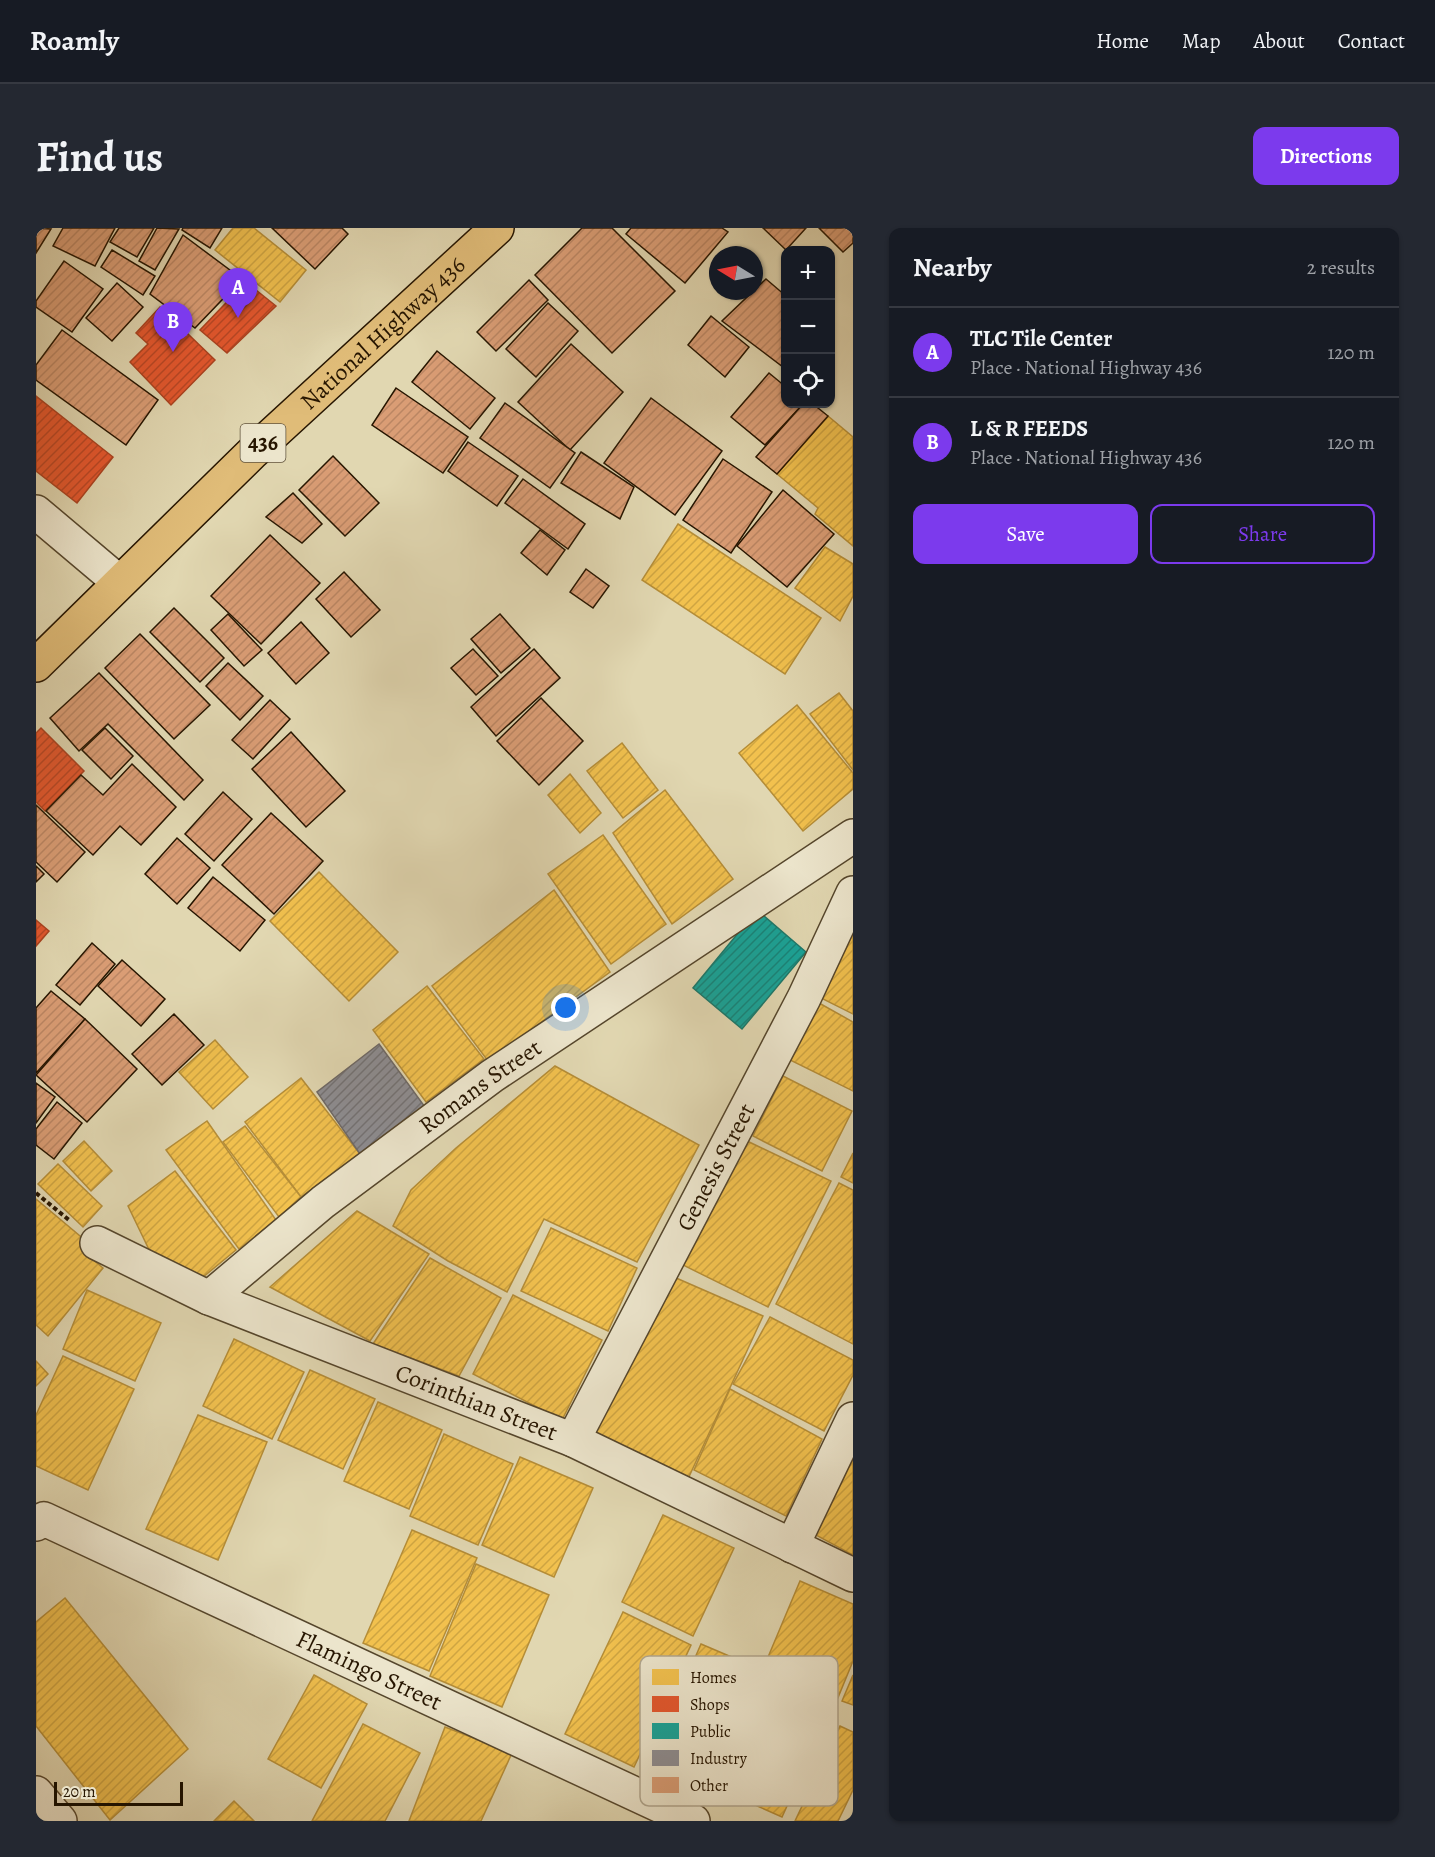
<!DOCTYPE html>
<meta charset="utf-8">
<style>
body{margin:0;font-family:Alegreya,serif;background:#242831;color:#f1f3f6}
.controls{position:absolute;right:18px;top:18px;display:grid;overflow:hidden;border-radius:12px;box-shadow:0 2px 4px #0004}
.controls button{width:54px;height:54px;display:grid;place-items:center;padding:0;border:0;border-bottom:2px solid #363941;background:#171b24;color:#f1f3f6;font:30px sans-serif}
.compass{position:absolute;left:673px;top:18px;width:54px;height:54px;border-radius:50%;background:#171b24;box-shadow:0 2px 4px #0004;rotate:280deg}
.scale{position:absolute;left:18px;bottom:15px;width:129px;box-sizing:border-box;padding-left:6px;border:3px solid #261500;border-top:0;font-size:16px;line-height:21px;white-space:nowrap;color:#261500;-webkit-text-stroke:4px #ece5cc;paint-order:stroke}
.you{position:absolute;left:530px;top:780px;width:21px;height:21px;margin:-15px;border:4px solid #fff;border-radius:50%;background:#1a73e8;box-shadow:0 0 0 9px #1a73e833}
.badge{display:grid;place-items:center;width:39px;height:39px;border-radius:50%;background:#7c3aed;color:#fff;font-size:20px;font-weight:700}
.pin{position:absolute;translate:-50% -50px;filter:drop-shadow(0 2px 3px #0008)}
.pin::after{content:'';position:absolute;top:32px;width:21px;height:18px;background:inherit;clip-path:polygon(0 0,100% 0,50% 100%)}
.list{margin:0;padding:0;list-style:none}
h2{display:flex;justify-content:space-between;align-items:center;height:78px;margin:0;padding:0 24px;font-size:26px}
h2 small{font-size:20px;font-weight:400;color:#9ea1a6}
.list li{display:grid;grid-template-columns:39px 1fr auto;gap:18px;align-items:center;box-sizing:border-box;height:90px;padding:0 24px;border-top:2px solid #363941}
.list b{display:block;font-size:22px;white-space:nowrap}
.list p{margin:0;font-size:20px;white-space:nowrap;color:#9ea1a6}
.list em{font-size:20px;font-style:normal;color:#9ea1a6}
.actions{display:flex;gap:12px;padding:18px 24px}
.actions a{flex:1;padding:14px 0;border:2px solid #7c3aed;border-radius:12px;text-align:center;font-size:21px;color:#7c3aed}
.actions .main{background:#7c3aed;color:#fff}
.icon{flex:none;width:33px;height:33px;fill:none;stroke:currentColor;stroke-width:2;stroke-linecap:round;stroke-linejoin:round}
.map{position:relative;flex:none;width:817px;height:1593px;overflow:hidden;border-radius:12px}
header{display:flex;align-items:center;gap:36px;box-sizing:border-box;height:84px;padding:0 30px;background:#171b24;border-bottom:2px solid #363941}
header strong{font-size:28px}
nav{display:flex;gap:33px;margin-inline-start:auto;font-size:21px}
.intro{display:flex;align-items:center;justify-content:space-between;box-sizing:border-box;height:144px;padding:0 36px}
h1{margin:0;font-size:42px}
.button{padding:15px 27px;border-radius:12px;background:#7c3aed;color:#fff;font-size:21px;font-weight:700}
main{display:flex;gap:36px;padding:0 36px}
aside{flex:1;background:#171b24;border-radius:12px;box-shadow:0 2px 4px #0004}
.map>svg:first-child{display:block}
.homes{fill:url(#homes-hatch);stroke:#b58d37;stroke-width:1.5}
.shops{fill:url(#shops-hatch);stroke:#ab4320;stroke-width:1.5}
.public{fill:url(#public-hatch);stroke:#1c786a;stroke-width:1.5}
.industry{fill:url(#industry-hatch);stroke:#6e6966;stroke-width:1.5}
.building{fill:url(#building-hatch);stroke:#261500;stroke-width:1.5}
.lines{fill:none;stroke-linecap:round;stroke-linejoin:round}
.minor-casing{stroke:#55462c;stroke-width:36}
.major-casing{stroke:#261500;stroke-width:36}
.path{stroke:#261500;stroke-width:4;stroke-dasharray:4.5 3;stroke-linecap:butt}
.minor{stroke:#ece5cc;stroke-width:33}
.major{stroke:#e0bc78;stroke-width:33}
.labels{text-anchor:middle;dominant-baseline:central;stroke-width:6;stroke-linejoin:round;paint-order:stroke}
.shield{fill:#ece5cc;stroke:#61533d;stroke-width:1.5}
.shield-label{font-size:22px;font-weight:bold;fill:#261500}
.street-label{font-size:24px;fill:#261500;stroke:#ece5cc}
.key{fill:#ece5cc;stroke:#b1a78f;stroke-width:1.5}
.key-label{font-size:16px;fill:#261500}
</style>
<header>
<strong>Roamly</strong>
<nav><a>Home</a><a>Map</a><a>About</a><a>Contact</a></nav>
</header>
<div class="intro"><h1>Find us</h1><a class="button">Directions</a></div>
<main>
<div class="map">
<svg width="817" height="1593" viewBox="0 0 817 1593">
<defs>
<pattern id="homes-hatch" width="6" height="6" patternUnits="userSpaceOnUse" patternTransform="scale(1.5)"><rect width="6" height="6" fill="#f2c14e"/><path d="M-1 1l2-2M0 6l6-6M5 7l2-2" fill="none" stroke="#cfa542"/></pattern>
<pattern id="shops-hatch" width="6" height="6" patternUnits="userSpaceOnUse" patternTransform="scale(1.5)"><rect width="6" height="6" fill="#e4572e"/><path d="M-1 1l2-2M0 6l6-6M5 7l2-2" fill="none" stroke="#b94725"/></pattern>
<pattern id="public-hatch" width="6" height="6" patternUnits="userSpaceOnUse" patternTransform="scale(1.5)"><rect width="6" height="6" fill="#17a398"/><path d="M-1 1l2-2M0 6l6-6M5 7l2-2" fill="none" stroke="#15847a"/></pattern>
<pattern id="industry-hatch" width="6" height="6" patternUnits="userSpaceOnUse" patternTransform="scale(1.5)"><rect width="6" height="6" fill="#8d8d92"/><path d="M-1 1l2-2M0 6l6-6M5 7l2-2" fill="none" stroke="#737275"/></pattern>
<pattern id="building-hatch" width="6" height="6" patternUnits="userSpaceOnUse" patternTransform="scale(1.5)"><rect width="6" height="6" fill="#da9d75"/><path d="M-1 1l2-2M0 6l6-6M5 7l2-2" fill="none" stroke="#bb8663"/></pattern>
</defs>
<rect width="100%" height="100%" fill="#e1d7b1"/>
<filter id="stains"><feTurbulence type="fractalNoise" baseFrequency=".00333" numOctaves="4"/><feColorMatrix values="0 0 0 0 .2 0 0 0 0 .09 0 0 0 0 .02 0 0 0 .5 -.17"/></filter>
<radialGradient id="worn" r=".72"><stop offset=".6" stop-color="#630" stop-opacity="0"/><stop offset="1" stop-color="#630" stop-opacity=".3"/></radialGradient>
<!-- homes -->
<g class="homes">
<polygon points="197,0 218,0 270,42 244,74 179,22"/>
<polygon points="792,188 817,209 817,318 779,286 782,280 741,246"/>
<polygon points="642,296 785,390 749,446 606,352"/>
<polygon points="789,319 817,336 817,368 804,393 759,360"/>
<polygon points="803,465 817,483 817,542 774,486"/>
<polygon points="761,477 817,545 817,561 767,603 703,525"/>
<polygon points="586,515 622,562 587,590 551,543"/>
<polygon points="534,546 565,585 544,605 512,567"/>
<polygon points="629,562 697,651 636,696 577,605"/>
<polygon points="567,607 630,696 575,736 512,646"/>
<polygon points="283,644 362,724 313,773 234,693"/>
<polygon points="518,662 574,744 452,833 396,758"/>
<polygon points="817,703 817,786 783,769"/>
<polygon points="391,758 448,831 390,874 337,802"/>
<polygon points="783,775 817,794 817,863 754,832"/>
<polygon points="179,812 212,849 177,881 143,844"/>
<polygon points="519,838 663,917 601,1034 508,991 471,1064 412,1033 357,998 375,962 420,920"/>
<polygon points="747,848 816,883 786,943 717,908"/>
<polygon points="265,850 324,926 265,969 209,894"/>
<polygon points="171,893 240,992 203,1021 130,922"/>
<polygon points="209,898 265,969 243,989 187,914"/>
<polygon points="709,912 795,953 732,1079 647,1037"/>
<polygon points="48,913 76,943 55,963 27,933"/>
<polygon points="817,925 817,955 805,949"/>
<polygon points="22,936 66,978 47,999 2,956"/>
<polygon points="139,943 200,1022 161,1054 118,1032 92,978"/>
<polygon points="803,955 817,962 817,1116 740,1076"/>
<polygon points="0,971 56,1018 49,1025 67,1040 12,1108 0,1097"/>
<polygon points="321,983 393,1026 334,1113 234,1059"/>
<polygon points="515,1000 601,1040 572,1103 485,1063"/>
<polygon points="394,1030 465,1070 423,1148 337,1116"/>
<polygon points="631,1046 727,1088 651,1253 557,1209"/>
<polygon points="51,1062 125,1095 99,1153 27,1121"/>
<polygon points="477,1067 566,1112 526,1192 437,1146"/>
<polygon points="734,1089 817,1132 817,1147 788,1203 697,1156"/>
<polygon points="198,1111 268,1144 236,1211 167,1178"/>
<polygon points="27,1128 98,1161 52,1262 0,1238 0,1187"/>
<polygon points="0,1133 12,1146 0,1158"/>
<polygon points="274,1142 339,1171 307,1241 242,1212"/>
<polygon points="694,1161 786,1211 750,1288 658,1242"/>
<polygon points="342,1174 406,1202 373,1281 308,1253"/>
<polygon points="162,1187 231,1214 182,1332 110,1301"/>
<polygon points="408,1206 477,1236 442,1317 374,1288"/>
<polygon points="817,1226 817,1327 778,1306"/>
<polygon points="484,1229 557,1260 518,1349 446,1317"/>
<polygon points="627,1287 698,1320 657,1408 586,1374"/>
<polygon points="376,1302 441,1330 393,1443 327,1415"/>
<polygon points="440,1336 513,1367 466,1479 394,1448"/>
<polygon points="764,1353 817,1376 817,1433 801,1472 727,1441"/>
<polygon points="29,1370 152,1521 74,1592 0,1498 0,1394"/>
<polygon points="587,1384 655,1417 598,1539 529,1506"/>
<polygon points="665,1416 726,1442 671,1567 611,1540"/>
<polygon points="278,1447 331,1476 285,1560 232,1531"/>
<polygon points="817,1447 817,1477 806,1473"/>
<polygon points="724,1470 787,1499 746,1589 683,1561"/>
<polygon points="327,1496 384,1525 349,1593 276,1593"/>
<polygon points="804,1498 817,1504 817,1562 802,1593 759,1593"/>
<polygon points="409,1499 476,1525 445,1593 373,1593"/>
<polygon points="198,1573 218,1593 178,1593"/>
</g>
<!-- shops -->
<g class="shops">
<polygon points="210,54 240,78 191,125 164,102"/>
<polygon points="124,79 179,132 135,177 94,134 112,116 100,105"/>
<polygon points="0,168 77,229 41,275 0,243"/>
<polygon points="5,500 48,543 9,583 0,574 0,505"/>
<polygon points="0,692 13,703 0,718"/>
</g>
<!-- public -->
<polygon class="public" points="721,682 770,724 706,801 657,760"/>
<!-- industry -->
<polygon class="industry" points="343,816 389,879 324,926 281,864"/>
<!-- building -->
<g class="building">
<polygon points="0,0 15,1 0,25"/>
<polygon points="27,0 79,0 59,38 17,18"/>
<polygon points="83,0 118,0 101,29 74,14"/>
<polygon points="121,0 143,1 119,42 103,33"/>
<polygon points="147,0 186,0 174,20 146,2"/>
<polygon points="236,0 306,0 312,6 279,41"/>
<polygon points="546,0 576,0 639,63 576,125 499,47"/>
<polygon points="595,0 686,0 692,4 649,55 590,6"/>
<polygon points="727,0 770,0 750,22"/>
<polygon points="783,0 817,0 817,15 807,24"/>
<polygon points="147,7 206,51 159,100 114,66"/>
<polygon points="76,22 119,48 107,67 65,39"/>
<polygon points="28,33 67,61 36,104 0,79 0,73"/>
<polygon points="730,51 750,68 747,139 686,93"/>
<polygon points="493,52 512,72 460,123 441,104"/>
<polygon points="81,55 107,79 76,113 50,90"/>
<polygon points="512,75 542,103 500,149 470,121"/>
<polygon points="675,88 713,119 689,149 652,117"/>
<polygon points="26,102 122,172 90,217 0,152 0,137"/>
<polygon points="535,116 587,164 534,222 482,174"/>
<polygon points="401,123 459,170 434,201 376,154"/>
<polygon points="733,145 750,159 750,176 767,176 729,217 695,189"/>
<polygon points="360,160 432,209 407,245 336,197"/>
<polygon points="615,170 686,223 639,287 568,235"/>
<polygon points="469,175 539,225 514,260 444,210"/>
<polygon points="767,176 777,176 792,188 741,246 720,229"/>
<polygon points="432,214 482,248 461,278 412,243"/>
<polygon points="545,224 598,259 584,291 525,255"/>
<polygon points="297,228 343,275 309,308 263,262"/>
<polygon points="687,231 736,264 695,325 647,292"/>
<polygon points="487,251 549,296 532,321 469,275"/>
<polygon points="747,262 798,306 751,359 701,318"/>
<polygon points="257,265 286,296 266,315 230,289"/>
<polygon points="504,302 529,322 511,347 485,325"/>
<polygon points="234,307 284,355 225,416 175,368"/>
<polygon points="550,341 573,358 557,380 534,364"/>
<polygon points="308,344 344,382 315,409 280,371"/>
<polygon points="138,380 188,430 164,454 114,404"/>
<polygon points="192,386 226,422 208,438 175,402"/>
<polygon points="464,386 494,420 465,445 435,411"/>
<polygon points="265,394 293,425 260,456 232,425"/>
<polygon points="104,406 174,477 138,511 69,440"/>
<polygon points="437,421 462,448 440,467 415,440"/>
<polygon points="498,421 524,450 460,508 435,479"/>
<polygon points="192,435 227,468 204,492 170,458"/>
<polygon points="63,445 167,552 148,572 72,496 43,523 14,490"/>
<polygon points="505,470 547,513 503,557 461,513"/>
<polygon points="234,472 254,491 217,531 196,512"/>
<polygon points="69,500 97,528 75,551 46,522"/>
<polygon points="255,504 309,563 270,599 216,541"/>
<polygon points="96,536 140,579 105,617 84,598 57,627 10,583 45,547 67,567"/>
<polygon points="187,564 216,591 178,633 149,606"/>
<polygon points="0,577 49,624 21,654 0,634"/>
<polygon points="235,585 287,633 238,686 186,637"/>
<polygon points="141,610 174,640 141,676 109,646"/>
<polygon points="0,638 8,646 0,654"/>
<polygon points="177,649 229,692 204,723 152,680"/>
<polygon points="56,715 79,736 44,777 20,757"/>
<polygon points="86,732 129,771 105,798 62,758"/>
<polygon points="15,763 49,791 0,845 0,780"/>
<polygon points="138,786 168,817 126,857 96,826"/>
<polygon points="49,791 101,841 51,894 0,847"/>
<polygon points="0,855 19,869 0,895"/>
<polygon points="21,874 46,895 18,931 0,917 0,901"/>
</g>
<g class="lines">
<!-- minor casing -->
<g class="minor-casing">
<g id="minor">
<polyline points="0,284 83,354"/>
<path id="s1" d="M 61,1015 L 173,1070 L 537,1212 L 817,1347"/>
<path id="s2" d="M 173,1070 L 287,974 L 456,848 L 817,608"/>
<path id="s3" d="M 537,1212 L 768,770 L 817,665"/>
<path id="s4" d="M 0,1296 L 8,1291 L 657,1593"/>
<polyline points="756,1318 817,1191"/>
<polyline points="0,1565 24,1593"/>
</g>
</g>
<!-- major casing -->
<g class="major-casing">
<g id="major">
<path id="s5" d="M 0,437 L 217,224 L 461,0"/>
</g>
</g>
<!-- path -->
<polyline class="path" points="0,965 33,992"/>
<!-- minor -->
<use href="#minor" class="minor"/>
<!-- major -->
<use href="#major" class="major"/>
</g>
<g class="labels">
<!-- shield labels -->
<rect class="shield" x="204.5" y="196" width="45" height="38" rx="4.5"/>
<g class="shield-label">
<text x="227" y="215">436</text>
</g>
<!-- street labels -->
<g class="street-label">
<text stroke="none"><textPath href="#s5" startOffset="480">National Highway 436</textPath></text>
<text stroke="none"><textPath href="#s2" startOffset="344">Romans Street</textPath></text>
<text stroke="none"><textPath href="#s3" startOffset="308">Genesis Street</textPath></text>
<text stroke="none"><textPath href="#s1" startOffset="412">Corinthian Street</textPath></text>
<text stroke="none"><textPath href="#s4" startOffset="368">Flamingo Street</textPath></text>
</g>
</g>
<!-- legend -->
<rect x="604" y="1428" width="198" height="150" rx="9" class="key"/>
<rect x="616" y="1441" width="27" height="16" fill="#f2c14e"/>
<rect x="616" y="1468" width="27" height="16" fill="#e4572e"/>
<rect x="616" y="1495" width="27" height="16" fill="#17a398"/>
<rect x="616" y="1522" width="27" height="16" fill="#8d8d92"/>
<rect x="616" y="1549" width="27" height="16" fill="#da9d75"/>
<g class="key-label">
<text x="654" y="1455">Homes</text>
<text x="654" y="1482">Shops</text>
<text x="654" y="1509">Public</text>
<text x="654" y="1536">Industry</text>
<text x="654" y="1563">Other</text>
</g>
<rect width="100%" height="100%" filter="url(#stains)"/>
<rect width="100%" height="100%" fill="url(#worn)"/>
</svg>
<div class="controls">
<button>+</button>
<button>−</button>
<button><svg class="icon" aria-label="locate" viewBox="0 0 24 24"><circle cx="12" cy="12" r="6"/><path d="M12 2v4M12 18v4M2 12h4M18 12h4"/></svg></button>
</div>
<svg class="compass" viewBox="-18 -18 36 36"><path d="M0-13l5 13h-10z" fill="#e53935"/><path d="M0 13l5-13h-10z" fill="#9ea1a6"/></svg>
<div class="scale">20 m</div>
<div class="you"></div>
<div class="pin badge" style="left:202px;top:90px">A</div>
<div class="pin badge" style="left:137px;top:124px">B</div>
</div>
<aside>
<h2>Nearby<small>2 results</small></h2>
<ul class="list">
<li><span class="badge">A</span><div><b>TLC Tile Center</b><p>Place · National Highway 436</p></div><em>120 m</em></li>
<li><span class="badge">B</span><div><b>L &amp; R FEEDS</b><p>Place · National Highway 436</p></div><em>120 m</em></li>
</ul>
<div class="actions"><a class="main">Save</a><a>Share</a></div>
</aside>
</main>
